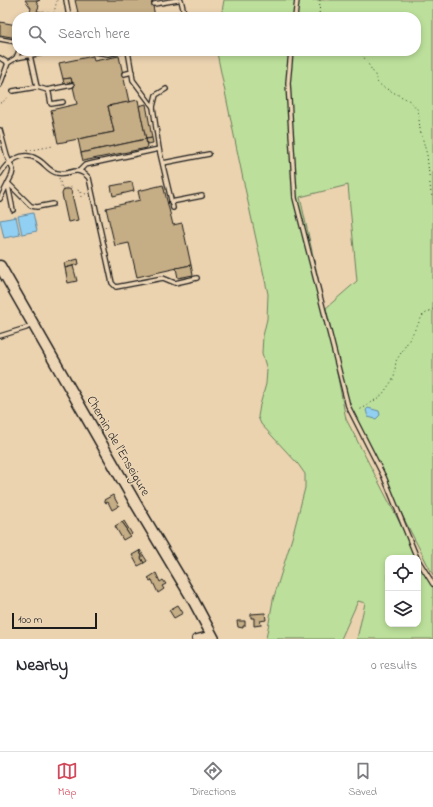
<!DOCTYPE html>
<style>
body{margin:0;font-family:"Indie Flower",sans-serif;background:#f2f2f3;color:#2b2b33}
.controls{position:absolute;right:12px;bottom:12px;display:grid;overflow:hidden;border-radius:8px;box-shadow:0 2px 6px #0003}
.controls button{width:36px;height:36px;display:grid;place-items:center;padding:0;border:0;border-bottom:1px solid #e1e1e2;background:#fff;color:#2b2b33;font:20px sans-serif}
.scale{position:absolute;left:12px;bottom:10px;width:85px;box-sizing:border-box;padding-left:4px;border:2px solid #1c1c1c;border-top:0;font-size:11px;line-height:14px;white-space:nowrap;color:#1c1c1c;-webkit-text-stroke:3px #edd6b6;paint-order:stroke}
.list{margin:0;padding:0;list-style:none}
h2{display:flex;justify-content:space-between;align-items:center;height:52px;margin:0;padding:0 16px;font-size:17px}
h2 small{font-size:13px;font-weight:400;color:#7c7c81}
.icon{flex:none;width:22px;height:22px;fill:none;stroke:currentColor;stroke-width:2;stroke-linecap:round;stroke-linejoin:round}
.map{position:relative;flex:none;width:433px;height:639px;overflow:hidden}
.search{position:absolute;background:#fff;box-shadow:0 2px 6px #0003;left:12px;right:12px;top:12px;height:44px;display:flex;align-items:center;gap:10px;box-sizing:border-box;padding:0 14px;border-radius:16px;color:#7c7c81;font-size:15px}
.sheet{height:112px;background:#fff}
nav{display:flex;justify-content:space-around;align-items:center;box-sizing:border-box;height:56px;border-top:1px solid #e1e1e2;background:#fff;font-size:11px;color:#7c7c81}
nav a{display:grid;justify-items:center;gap:2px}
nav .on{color:#d1495b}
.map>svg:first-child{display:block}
.green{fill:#bce09b;stroke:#6c7e5c}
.water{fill:#92d0f3;stroke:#63889d}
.building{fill:#c5ad85;stroke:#1c1c1c}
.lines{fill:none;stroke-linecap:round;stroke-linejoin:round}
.lane-casing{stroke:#1c1c1c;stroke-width:6}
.street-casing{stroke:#1c1c1c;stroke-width:10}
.secondary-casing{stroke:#1c1c1c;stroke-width:13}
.path{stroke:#1c1c1c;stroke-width:1;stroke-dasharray:1 3;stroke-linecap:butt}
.lane{stroke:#edd6b6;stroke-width:3.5}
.street{stroke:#edd6b6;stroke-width:7}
.secondary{stroke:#edd6b6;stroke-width:10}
.labels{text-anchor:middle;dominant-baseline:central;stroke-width:3;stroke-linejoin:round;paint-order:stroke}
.street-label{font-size:13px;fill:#1c1c1c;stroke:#edd6b6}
</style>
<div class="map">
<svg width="433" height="639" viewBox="0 0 433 639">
<rect width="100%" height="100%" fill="#ebd3b0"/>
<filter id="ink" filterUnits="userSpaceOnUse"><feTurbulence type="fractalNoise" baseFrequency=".025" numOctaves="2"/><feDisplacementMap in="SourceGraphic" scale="8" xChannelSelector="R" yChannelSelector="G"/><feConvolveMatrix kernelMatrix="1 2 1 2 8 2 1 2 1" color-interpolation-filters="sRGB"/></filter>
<g filter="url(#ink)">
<!-- green -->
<polygon class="green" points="224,0 433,0 433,575 350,414 326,308 357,281 348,185 300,197 322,296 346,419 418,558 388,558 388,624 418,624 418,559 433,585 433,639 357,639 365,603 358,601 341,639 266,639 273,600 292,538 305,488 305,474 298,464 261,424 258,417 260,405 266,384 267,370 262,353 263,336 267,319 268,294 243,179 217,53 217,51 416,51 416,17 221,17"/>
<!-- water -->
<g class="water">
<polygon points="33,213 37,231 22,234 18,216"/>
<polygon points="16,217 20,235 4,238 0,220"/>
<polygon points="368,408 379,411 380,415 376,419 368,417 366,410"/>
</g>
<!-- building -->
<g class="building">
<polygon points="25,0 40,0 36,2 39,6 37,11 53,14 52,17 29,17 31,8"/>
<polygon points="75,0 152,0 155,17 79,17"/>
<polygon points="0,22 17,25 17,38 0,35"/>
<polygon points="93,56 94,61 119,56 129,102 108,106 114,132 58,143 51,110 77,104 71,78 63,79 59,63"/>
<polygon points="71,78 72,82 64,84 63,79"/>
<polygon points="138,100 146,139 81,153 78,139 114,132 108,106"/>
<polygon points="146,104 152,138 146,139 139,106"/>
<polygon points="152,138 153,143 147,144 146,139"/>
<polygon points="146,139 147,148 83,161 81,153"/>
<polygon points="132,182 134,191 113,196 111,186"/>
<polygon points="163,185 173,225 182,223 191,265 137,277 129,243 115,246 106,208 140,200 138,191"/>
<polygon points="64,189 69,189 71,190 78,220 68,222 62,194"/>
<polygon points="78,259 79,264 65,268 64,263"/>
<polygon points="191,265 193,275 178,278 176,268"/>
<polygon points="73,266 77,281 68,283 65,268"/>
<polygon points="113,495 119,506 112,510 108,502 106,503 104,500"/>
<polygon points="124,521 132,534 130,536 126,530 127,529 122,522"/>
<polygon points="122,522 127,529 126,530 130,536 123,540 115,526"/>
<polygon points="140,550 147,561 144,563 141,558 142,556 139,551"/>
<polygon points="139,551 142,556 141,558 144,563 138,566 132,555"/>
<polygon points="156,573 160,582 163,580 166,584 162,586 164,589 158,593 152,580 150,581 148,578"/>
<polygon points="178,605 183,613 174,618 169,610"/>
<polygon points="265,613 266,620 260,621 261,625 254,626 254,618 251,618 251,614"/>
<polygon points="237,621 245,621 245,626 243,626 243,628 238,627"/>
</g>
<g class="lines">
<!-- lane casing -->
<g class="lane-casing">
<g id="lane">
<polyline points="66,0 69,17"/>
<polyline points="181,0 185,17"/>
<polyline points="154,4 178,0"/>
<polyline points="295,17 297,0"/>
<polyline points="0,39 17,42"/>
<polyline points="88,51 108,54 124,51"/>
<polyline points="128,51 133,80 153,107 159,149 173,208"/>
<polyline points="291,51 288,83 295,198 348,406 384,477 417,558"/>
<polyline points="0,58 8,63"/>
<polyline points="16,58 19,51"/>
<polyline points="124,74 132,72"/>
<polyline points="0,85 8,63 16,58 53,51"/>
<polyline points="37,87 47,90 72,85"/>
<polyline points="47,90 49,93 51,104 63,102"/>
<polyline points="13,91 37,87 30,55"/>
<polyline points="153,107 156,95 166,89"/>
<polyline points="0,130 7,156 13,170 12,175 0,199"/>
<polyline points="163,163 209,154"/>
<polyline points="79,171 85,165 159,149"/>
<path d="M 0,174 C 7,162 22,150 37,159 C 44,162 49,172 57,173 C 71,176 76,164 89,178 L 112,283 L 116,287 L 163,278 L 175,283 L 197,278"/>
<polyline points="8,183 31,206 37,207 53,204"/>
<polyline points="8,185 13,210"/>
<polyline points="171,202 202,196"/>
<polyline points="0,336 26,328 33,324"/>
<polyline points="418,560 433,584"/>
</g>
</g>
<!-- street casing -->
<g class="street-casing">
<polyline id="street" points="196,639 211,635"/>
</g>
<!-- secondary casing -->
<g class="secondary-casing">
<polyline id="secondary" points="0,266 136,504 192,598 214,639"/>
</g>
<!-- path -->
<g class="path">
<polyline points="53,17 57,0"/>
<polyline points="319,17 320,0"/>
<polyline points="360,51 375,75 377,82 383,87 410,101 418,110 420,129 427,155 431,194 433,198"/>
<polyline points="0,103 3,102 8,96"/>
<polyline points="27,151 53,146"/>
<polyline points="59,178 62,189 71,187 88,195"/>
<polyline points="80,192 81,197"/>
<polyline points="105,226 106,228 110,226"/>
<polyline points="357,411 365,407 382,395 394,378 396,361 409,340 423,315 433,309"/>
</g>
<!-- lane -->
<use href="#lane" class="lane"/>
<!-- street -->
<use href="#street" class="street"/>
<!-- secondary -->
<use href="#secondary" class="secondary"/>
</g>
</g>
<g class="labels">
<!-- street labels -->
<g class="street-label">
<text transform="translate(118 446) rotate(60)">Chemin de l'Enseigure</text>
</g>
</g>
</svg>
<div class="controls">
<button><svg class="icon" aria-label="locate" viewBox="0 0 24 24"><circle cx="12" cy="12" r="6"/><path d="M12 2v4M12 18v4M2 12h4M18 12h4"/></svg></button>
<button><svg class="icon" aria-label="layers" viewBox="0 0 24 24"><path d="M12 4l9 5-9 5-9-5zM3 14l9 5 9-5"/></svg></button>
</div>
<div class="scale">100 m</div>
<div class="search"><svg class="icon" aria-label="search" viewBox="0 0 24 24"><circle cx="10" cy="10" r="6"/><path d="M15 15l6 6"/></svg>Search here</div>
</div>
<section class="sheet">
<h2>Nearby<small>0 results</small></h2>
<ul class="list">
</ul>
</section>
<nav>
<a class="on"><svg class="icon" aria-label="map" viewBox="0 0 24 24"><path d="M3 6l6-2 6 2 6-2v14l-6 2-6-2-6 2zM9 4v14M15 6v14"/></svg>Map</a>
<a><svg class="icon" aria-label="directions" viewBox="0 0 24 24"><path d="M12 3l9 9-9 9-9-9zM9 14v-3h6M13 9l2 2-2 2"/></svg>Directions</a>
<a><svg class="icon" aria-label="saved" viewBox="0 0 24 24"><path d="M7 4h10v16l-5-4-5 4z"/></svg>Saved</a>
</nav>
